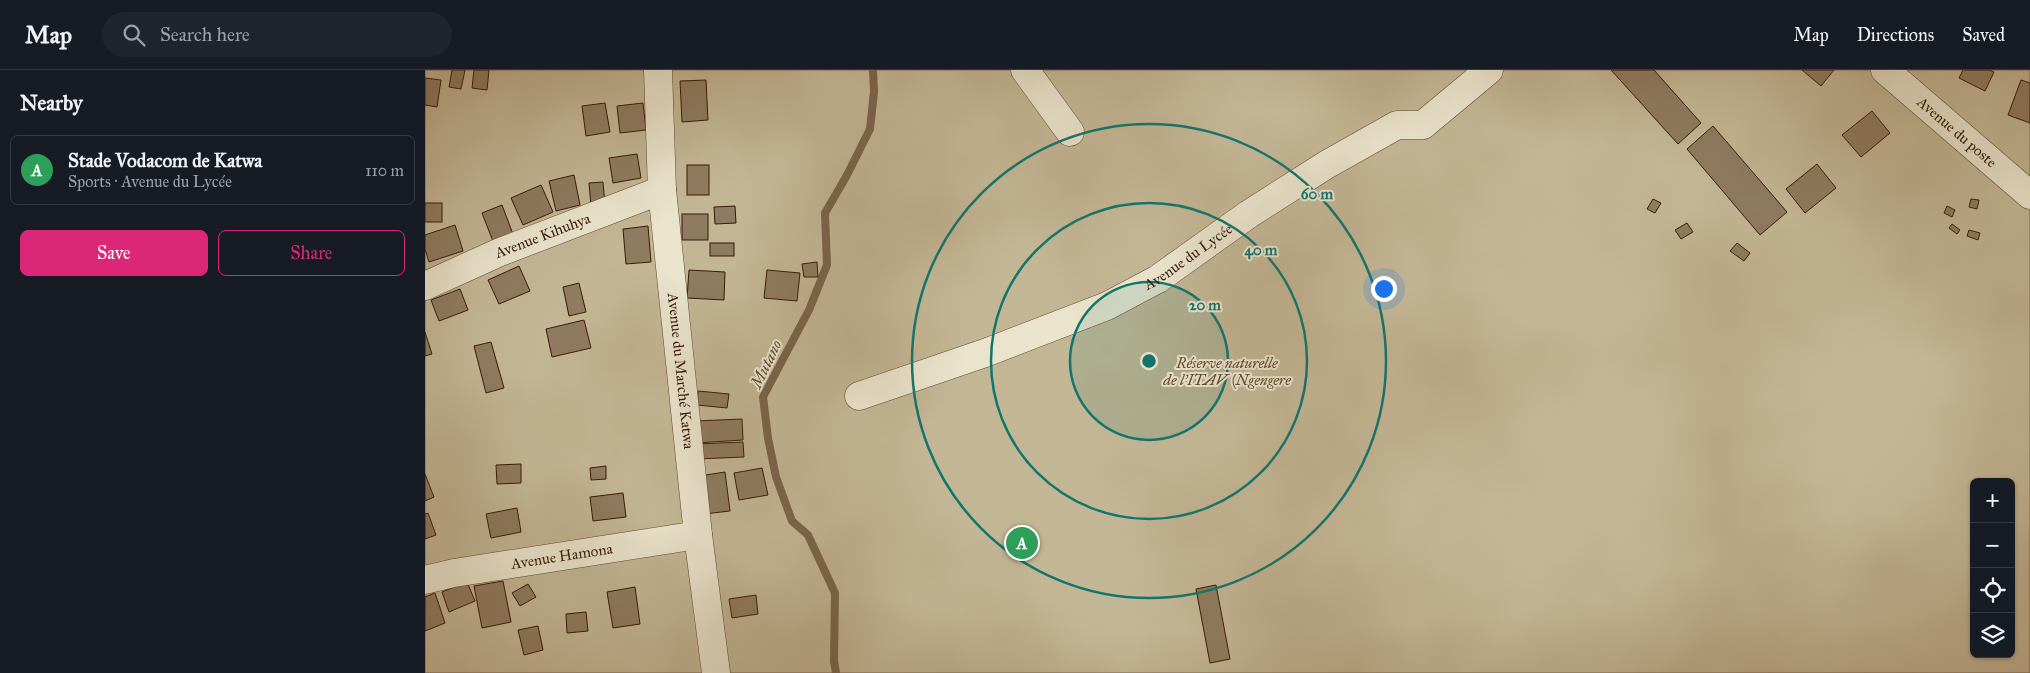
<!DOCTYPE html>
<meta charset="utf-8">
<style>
body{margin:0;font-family:"IM FELL Great Primer",serif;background:#20242c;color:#f1f3f6}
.controls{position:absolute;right:15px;bottom:15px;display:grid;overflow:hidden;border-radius:8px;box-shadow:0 1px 4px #0004}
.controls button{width:45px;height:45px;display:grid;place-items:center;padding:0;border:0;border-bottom:1px solid #363941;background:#171b24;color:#f1f3f6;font:25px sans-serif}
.you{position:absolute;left:958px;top:218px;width:18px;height:18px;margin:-12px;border:4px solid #fff;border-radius:50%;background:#1a73e8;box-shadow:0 0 0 8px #1a73e833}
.badge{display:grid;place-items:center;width:32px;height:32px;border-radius:50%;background:#db2777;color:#fff;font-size:16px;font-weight:700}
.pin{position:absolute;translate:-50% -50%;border:2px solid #fff;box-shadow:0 1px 5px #0006}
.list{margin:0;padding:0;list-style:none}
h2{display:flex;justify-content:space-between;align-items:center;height:65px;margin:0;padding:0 20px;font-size:21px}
h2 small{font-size:16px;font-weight:400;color:#9ea1a6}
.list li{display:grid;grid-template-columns:32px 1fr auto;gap:15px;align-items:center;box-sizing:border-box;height:70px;margin:0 10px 10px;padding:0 10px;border:1px solid #363941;border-radius:8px}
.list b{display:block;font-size:19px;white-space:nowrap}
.list p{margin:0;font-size:16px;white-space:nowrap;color:#9ea1a6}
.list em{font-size:16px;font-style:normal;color:#9ea1a6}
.actions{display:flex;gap:10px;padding:15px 20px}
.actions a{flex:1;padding:11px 0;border:1px solid #db2777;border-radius:8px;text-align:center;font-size:18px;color:#db2777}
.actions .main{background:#db2777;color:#fff}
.icon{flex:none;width:28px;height:28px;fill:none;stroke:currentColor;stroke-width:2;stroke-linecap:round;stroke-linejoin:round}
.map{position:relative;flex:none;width:1605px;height:603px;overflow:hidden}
header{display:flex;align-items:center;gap:30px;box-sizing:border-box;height:70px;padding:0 25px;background:#171b24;border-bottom:1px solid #363941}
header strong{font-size:24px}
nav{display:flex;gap:28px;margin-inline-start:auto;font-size:18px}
.search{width:350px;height:45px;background:#20242c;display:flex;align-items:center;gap:12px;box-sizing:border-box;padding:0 18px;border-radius:28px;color:#9ea1a6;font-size:19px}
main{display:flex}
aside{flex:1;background:#171b24}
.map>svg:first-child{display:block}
.green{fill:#c3b695;stroke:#7e684f;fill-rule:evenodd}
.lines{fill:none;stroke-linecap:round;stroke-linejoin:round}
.stream{stroke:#7b644c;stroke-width:8}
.building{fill:#8f7b61;stroke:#391909}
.minor-casing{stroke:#624833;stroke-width:29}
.minor{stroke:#eae4cd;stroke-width:28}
.ring{fill:none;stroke:#0f766e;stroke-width:2.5}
.labels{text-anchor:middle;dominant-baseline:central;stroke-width:4;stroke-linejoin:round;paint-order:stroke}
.street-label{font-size:15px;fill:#391909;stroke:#eae4cd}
.park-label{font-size:15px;font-style:italic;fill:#624833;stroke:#eae4cd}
.water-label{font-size:16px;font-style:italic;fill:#604530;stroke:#eae4cd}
.centre{fill:#0f766e;stroke:#eae4cd;stroke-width:2.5}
.ring-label{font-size:15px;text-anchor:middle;font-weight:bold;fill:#0f766e;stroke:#eae4cd;stroke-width:4;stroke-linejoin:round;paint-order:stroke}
</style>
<header>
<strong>Map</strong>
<div class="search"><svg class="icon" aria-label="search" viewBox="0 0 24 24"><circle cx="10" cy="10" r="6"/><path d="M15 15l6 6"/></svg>Search here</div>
<nav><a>Map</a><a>Directions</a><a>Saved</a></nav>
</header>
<main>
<aside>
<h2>Nearby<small></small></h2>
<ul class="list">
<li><span class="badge" style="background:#2e9e5b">A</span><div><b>Stade Vodacom de Katwa</b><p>Sports · Avenue du Lycée</p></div><em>110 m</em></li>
</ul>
<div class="actions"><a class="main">Save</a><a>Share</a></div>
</aside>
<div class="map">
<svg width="1605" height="603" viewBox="0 0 1605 603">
<rect width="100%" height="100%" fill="#dfd6b2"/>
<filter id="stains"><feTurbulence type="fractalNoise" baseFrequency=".004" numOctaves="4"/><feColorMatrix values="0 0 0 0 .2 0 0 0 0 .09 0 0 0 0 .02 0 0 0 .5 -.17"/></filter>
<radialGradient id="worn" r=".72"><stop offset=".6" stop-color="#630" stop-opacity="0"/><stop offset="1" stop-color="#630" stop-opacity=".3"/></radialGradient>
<!-- green -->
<path class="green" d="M 0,0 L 1605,0 L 1605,603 L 0,603 ZM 1549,412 L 1586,412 L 1586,584 L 1549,584 Z"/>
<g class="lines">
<!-- stream -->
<polyline class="stream" points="411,603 409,591 410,523 383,465 367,451 351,407 343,368 338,327 384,240 402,195 400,143 421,107 445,59 449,22 448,0"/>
</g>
<!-- building -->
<g class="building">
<polygon points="27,0 40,0 36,19 24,17"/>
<polygon points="49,0 64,0 62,20 47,18"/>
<polygon points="1186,0 1229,0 1276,53 1253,74"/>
<polygon points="1377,0 1409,0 1396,16"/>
<polygon points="1538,0 1564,0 1569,2 1560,21 1534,8"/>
<polygon points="0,8 16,10 12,37 0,35"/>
<polygon points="281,10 283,50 257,52 255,11"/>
<polygon points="1596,10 1605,13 1605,53 1583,45"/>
<polygon points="180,33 185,62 161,66 157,36"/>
<polygon points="218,33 221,60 195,63 192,36"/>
<polygon points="1447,41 1465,63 1436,87 1417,65"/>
<polygon points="1288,56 1362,142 1335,165 1262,79"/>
<polygon points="212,84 216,108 188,113 184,88"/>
<polygon points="1392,94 1411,118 1380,143 1361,119"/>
<rect x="262" y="95" width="22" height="30"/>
<polygon points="149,105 155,135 131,141 124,111"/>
<polygon points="178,112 180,135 166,137 164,113"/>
<polygon points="116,115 128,142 98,155 86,128"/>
<polygon points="1228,129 1236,133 1230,143 1222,139"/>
<polygon points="1546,129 1554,130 1552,139 1544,137"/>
<rect x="0" y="133" width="17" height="19"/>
<polygon points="77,135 89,167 69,174 57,143"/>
<polygon points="310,136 311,153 290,154 289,137"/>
<polygon points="1522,136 1530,140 1527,147 1519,143"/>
<rect x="257" y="144" width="26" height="26"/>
<polygon points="1262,153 1268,162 1256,169 1250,160"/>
<polygon points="1527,154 1535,160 1532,164 1524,158"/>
<polygon points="30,155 38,181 4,192 0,179 0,165"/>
<polygon points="223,156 226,192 201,194 198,159"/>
<polygon points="1544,160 1555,163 1553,170 1542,166"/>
<rect x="285" y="173" width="24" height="13"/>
<polygon points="1312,173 1325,183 1319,191 1305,181"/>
<polygon points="392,192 393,207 379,207 377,194"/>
<polygon points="94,196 105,221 74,234 63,210"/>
<polygon points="264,200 300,202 299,230 262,228"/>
<polygon points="342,200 375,203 372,231 339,228"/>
<polygon points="154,213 161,242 144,246 138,217"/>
<polygon points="35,219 43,240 14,251 6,230"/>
<polygon points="159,250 166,278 127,287 121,259"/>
<polygon points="0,262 7,284 0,286"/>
<polygon points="66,272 79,318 61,323 49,276"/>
<polygon points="273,321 304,324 302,338 272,335"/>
<polygon points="317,349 318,370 271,373 270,351"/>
<polygon points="318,372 319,387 272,389 271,374"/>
<polygon points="96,394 96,413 72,414 71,395"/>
<polygon points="181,396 181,409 166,410 165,398"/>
<polygon points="337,398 343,425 314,430 309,403"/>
<polygon points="300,402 305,441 279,444 274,406"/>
<polygon points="0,404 9,427 0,431"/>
<polygon points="198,423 201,447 168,451 165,427"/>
<polygon points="92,438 96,462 66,468 61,444"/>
<polygon points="3,443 11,465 0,469 0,444"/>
<polygon points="78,511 86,552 57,558 49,516"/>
<polygon points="42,512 50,531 24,542 17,522"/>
<polygon points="103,514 111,527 95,536 87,523"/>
<polygon points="791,515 805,589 785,593 771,519"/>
<polygon points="210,517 215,554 188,558 182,522"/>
<polygon points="10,523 20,553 0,561 0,527"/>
<polygon points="331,525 333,544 307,548 304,529"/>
<polygon points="161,542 163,561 142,563 141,544"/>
<polygon points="113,556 118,580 99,585 93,560"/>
</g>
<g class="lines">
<!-- minor casing -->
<g class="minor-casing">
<g id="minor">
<path id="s1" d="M 233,0 L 237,120 L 273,465 L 291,603"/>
<polyline points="600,0 645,62"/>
<path id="s2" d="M 1460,0 L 1605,125"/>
<path id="s3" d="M 0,216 L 75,182 L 237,120"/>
<path id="s4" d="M 434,326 L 560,283 L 682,236 L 733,209 L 824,144 L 901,95 L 972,55 L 998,55 L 1064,0"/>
<path id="s5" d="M 0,510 L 29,503 L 273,465"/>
</g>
</g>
<!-- minor -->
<use href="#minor" class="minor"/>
</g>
<!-- distance rings -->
<circle cx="724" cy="291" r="79" fill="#0f766e" fill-opacity=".12"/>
<g class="ring">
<circle cx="724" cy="291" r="79"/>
<circle cx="724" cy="291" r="158"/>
<circle cx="724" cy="291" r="237"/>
</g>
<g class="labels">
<!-- street labels -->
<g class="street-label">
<text stroke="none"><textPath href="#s2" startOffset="95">Avenue du poste</textPath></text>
<text stroke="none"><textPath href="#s3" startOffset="128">Avenue Kihuhya</textPath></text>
<text stroke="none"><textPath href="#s4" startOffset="359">Avenue du Lycée</textPath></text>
<text stroke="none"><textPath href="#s1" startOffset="302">Avenue du Marché Katwa</textPath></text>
<text stroke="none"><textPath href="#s5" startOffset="139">Avenue Hamona</textPath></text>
</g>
<!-- park labels -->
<g class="park-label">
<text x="802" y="293">Réserve naturelle<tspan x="802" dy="17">de l'ITAV (Ngengere</tspan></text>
</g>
<!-- water labels -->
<g class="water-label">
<text transform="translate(341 294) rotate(-64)">Mutano</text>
</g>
</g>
<circle cx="724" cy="291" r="8" class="centre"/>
<g class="ring-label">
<text x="892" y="129">60 m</text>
<text x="836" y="185">40 m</text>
<text x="780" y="240">20 m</text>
</g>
<rect width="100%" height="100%" filter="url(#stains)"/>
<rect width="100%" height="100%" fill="url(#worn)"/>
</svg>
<div class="controls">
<button>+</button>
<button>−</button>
<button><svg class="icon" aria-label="locate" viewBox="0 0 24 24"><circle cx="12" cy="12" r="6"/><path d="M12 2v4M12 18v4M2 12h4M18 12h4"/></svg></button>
<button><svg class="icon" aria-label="layers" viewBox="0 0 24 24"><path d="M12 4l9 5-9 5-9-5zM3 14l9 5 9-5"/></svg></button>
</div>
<div class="you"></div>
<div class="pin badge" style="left:597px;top:473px;background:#2e9e5b">A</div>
</div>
</main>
